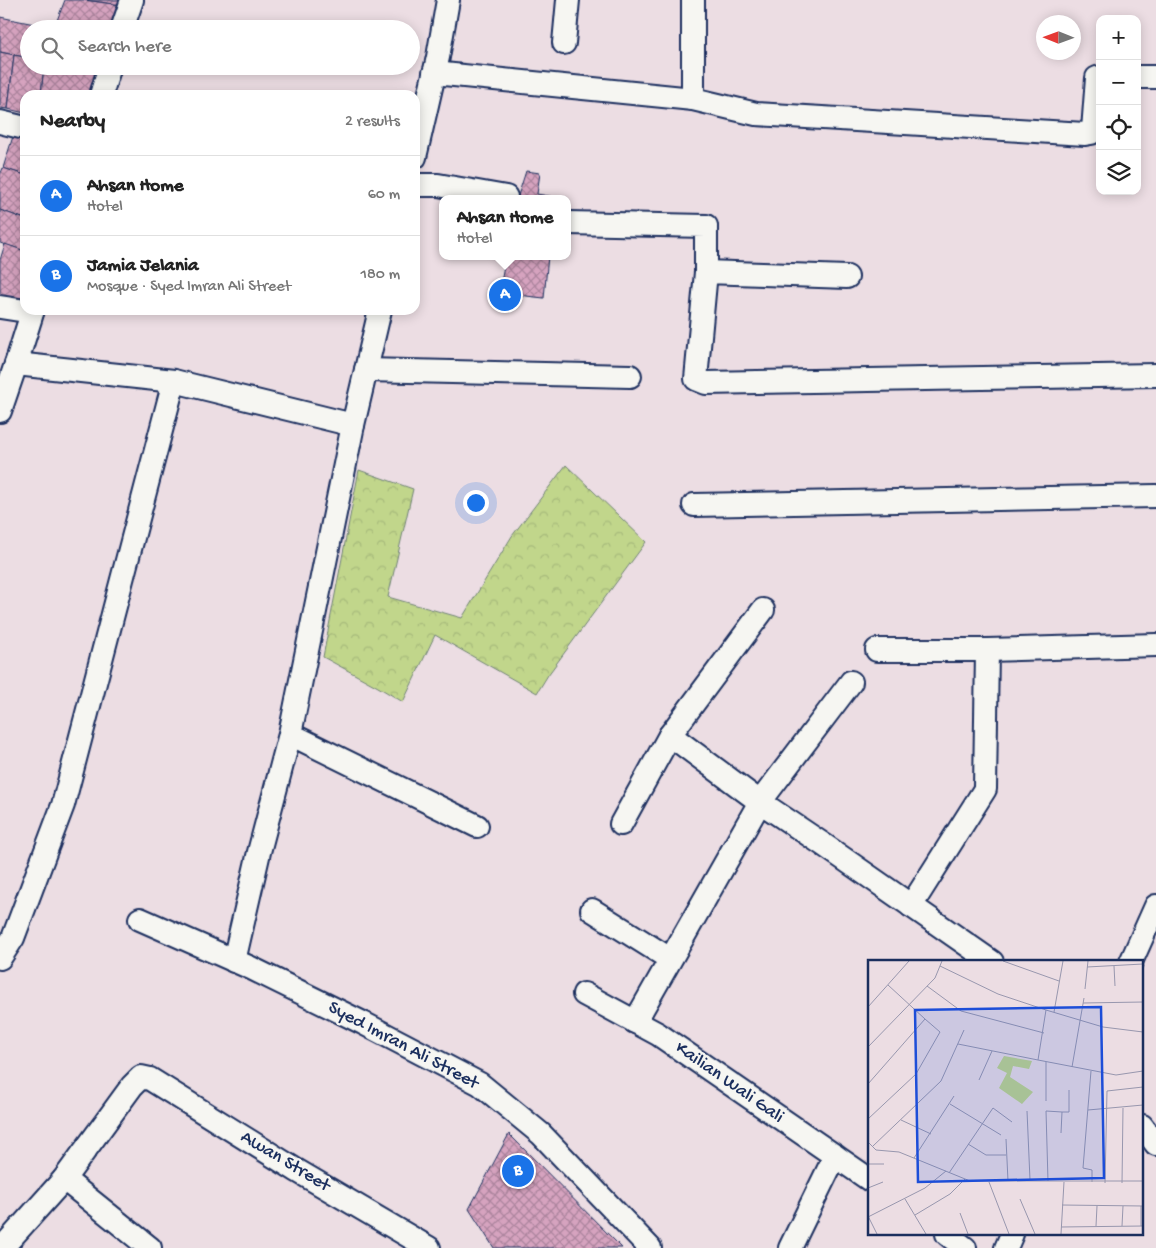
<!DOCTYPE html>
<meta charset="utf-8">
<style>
body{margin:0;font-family:"Gochi Hand",sans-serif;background:#f2f2f2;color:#222}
.controls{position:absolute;right:15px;top:15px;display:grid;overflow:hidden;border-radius:10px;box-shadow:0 2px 12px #0003}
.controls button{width:45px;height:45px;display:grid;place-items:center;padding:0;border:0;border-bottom:1px solid #e0e0e0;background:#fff;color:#222;font:25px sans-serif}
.compass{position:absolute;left:1036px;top:15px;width:45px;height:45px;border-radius:50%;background:#fff;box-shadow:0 2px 12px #0003;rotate:271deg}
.you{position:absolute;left:475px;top:502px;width:18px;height:18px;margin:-12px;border:4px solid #fff;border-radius:50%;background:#1a73e8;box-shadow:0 0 0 8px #1a73e833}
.badge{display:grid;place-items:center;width:32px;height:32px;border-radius:50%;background:#1a73e8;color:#fff;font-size:16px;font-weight:700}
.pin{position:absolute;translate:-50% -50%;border:2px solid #fff;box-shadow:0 1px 5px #0006}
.popup{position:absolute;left:439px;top:195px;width:132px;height:65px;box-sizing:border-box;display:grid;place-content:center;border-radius:10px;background:#fff;filter:drop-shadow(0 1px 4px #0005);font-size:16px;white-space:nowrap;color:#767676}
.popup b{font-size:19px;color:#222}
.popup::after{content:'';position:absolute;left:50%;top:100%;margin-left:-10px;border:10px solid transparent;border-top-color:#fff}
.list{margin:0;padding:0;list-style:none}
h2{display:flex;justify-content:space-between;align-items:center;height:65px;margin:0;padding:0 20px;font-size:21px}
h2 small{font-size:16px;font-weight:400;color:#767676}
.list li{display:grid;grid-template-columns:32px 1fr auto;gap:15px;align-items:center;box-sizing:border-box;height:80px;padding:0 20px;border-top:1px solid #e0e0e0}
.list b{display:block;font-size:19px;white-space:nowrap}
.list p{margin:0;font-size:16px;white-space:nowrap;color:#767676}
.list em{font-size:16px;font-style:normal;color:#767676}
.icon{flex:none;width:28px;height:28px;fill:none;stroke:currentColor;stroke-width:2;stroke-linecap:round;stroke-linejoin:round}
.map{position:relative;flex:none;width:1156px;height:1248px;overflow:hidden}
.search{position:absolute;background:#fff;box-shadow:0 2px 12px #0003;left:20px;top:20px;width:400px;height:55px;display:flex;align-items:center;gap:12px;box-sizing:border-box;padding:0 18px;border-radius:28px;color:#767676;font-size:19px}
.panel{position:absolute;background:#fff;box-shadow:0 2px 12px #0003;left:20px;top:90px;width:400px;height:225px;border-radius:15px}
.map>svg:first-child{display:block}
.park{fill:url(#park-crowns);stroke:#6e8274}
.building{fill:url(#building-cross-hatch);stroke:#1b2f5e}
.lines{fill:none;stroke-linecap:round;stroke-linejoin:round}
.minor-casing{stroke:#1b2f5e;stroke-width:26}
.minor{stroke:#f6f6f2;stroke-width:22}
.labels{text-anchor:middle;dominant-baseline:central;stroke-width:4.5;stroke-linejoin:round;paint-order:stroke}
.street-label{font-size:19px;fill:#1b2f5e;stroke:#f6f6f2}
.inset-road{fill:none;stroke:#9897ae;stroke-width:1}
.view{fill:#1d4ed8;fill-opacity:0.15;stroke:#1d4ed8;stroke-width:2.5}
.inset-edge{fill:none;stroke:#1b2f5e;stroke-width:2.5}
</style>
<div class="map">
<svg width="1156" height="1248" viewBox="0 0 1156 1248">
<defs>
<pattern id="park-crowns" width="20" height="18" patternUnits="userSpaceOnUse" patternTransform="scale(1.25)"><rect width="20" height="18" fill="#c1d68b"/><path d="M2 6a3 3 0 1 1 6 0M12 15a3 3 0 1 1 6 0" fill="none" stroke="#a5b87a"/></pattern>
<pattern id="building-cross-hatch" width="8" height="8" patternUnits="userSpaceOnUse" patternTransform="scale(1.25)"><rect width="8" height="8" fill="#d6a3bf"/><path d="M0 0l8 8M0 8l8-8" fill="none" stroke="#ad859e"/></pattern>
</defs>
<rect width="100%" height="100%" fill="#ecdde3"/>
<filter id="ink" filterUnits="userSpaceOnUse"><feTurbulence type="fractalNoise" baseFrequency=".02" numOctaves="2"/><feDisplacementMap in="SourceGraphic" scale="10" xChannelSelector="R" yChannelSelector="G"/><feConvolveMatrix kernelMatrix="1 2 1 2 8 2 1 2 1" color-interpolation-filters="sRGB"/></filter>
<g filter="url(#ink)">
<!-- park -->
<polygon class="park" points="566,465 646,542 548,675 537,693 435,635 403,702 378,687 323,657 359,470 413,489 388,597 462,618 512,536"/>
<!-- building -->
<g class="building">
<polygon points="65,0 85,0 122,5 114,29 54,28"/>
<polygon points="85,0 123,0 122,5"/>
<polygon points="0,17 54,28 29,29 29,58 0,52"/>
<polygon points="0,52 14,55 8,109 0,108"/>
<polygon points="14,55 29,58 29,66 44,66 41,95 25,95 25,113 8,109"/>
<polygon points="44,66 78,66 102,70 95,95 41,95"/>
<polygon points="15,130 25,134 25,175 3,168"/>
<polygon points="3,168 25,175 25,219 0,210 0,175"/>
<polygon points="526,171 540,173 537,194 554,197 553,199 517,199"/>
<polygon points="0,210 25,219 25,251 0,243"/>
<polygon points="5,244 25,251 25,307 0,299 0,260"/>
<polygon points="506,256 548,256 544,298 499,293"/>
<polygon points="509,1134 622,1248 494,1248 469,1209"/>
</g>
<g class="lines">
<!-- minor casing -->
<g class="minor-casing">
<g id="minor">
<polyline points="693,0 693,99"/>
<polyline points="122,29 132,0"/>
<polyline points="564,43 568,0"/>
<polyline points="434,73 693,99 756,114 1085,134 1091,133 1093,130 1097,78 1100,77"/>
<polyline points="1137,77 1156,77"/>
<polyline points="101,95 110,66"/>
<polyline points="0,122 25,128"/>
<polyline points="415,157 438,57 448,0"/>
<polyline points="415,185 438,185 506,197"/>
<polyline points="568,223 706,226 706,272"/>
<polyline points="847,277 706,272 696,379 706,383 1156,375"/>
<polyline points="0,307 32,312"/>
<polyline points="16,364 174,381 353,425 380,310"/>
<polyline points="366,370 630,376"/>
<polyline points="0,411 16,364 33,310"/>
<polyline points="694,505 1156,496"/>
<polyline points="763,610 670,735 760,802 824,845 992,962"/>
<polyline points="877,650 987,650 1156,645"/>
<polyline points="290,734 477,826"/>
<polyline points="621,824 670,735"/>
<polyline points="911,906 985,789 987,650"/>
<polyline points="592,910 670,959"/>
<polyline points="140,919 251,968 363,1023 480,1084 541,1134 650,1248"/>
<polyline points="0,958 13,938 63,805 174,381"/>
<polyline points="234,961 259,852 290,734 353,425"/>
<polyline points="1131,962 1156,906"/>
<polyline points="584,994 658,1034 870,1180"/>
<polyline points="635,1022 760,802 851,682"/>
<polyline points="1142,1126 1156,1144"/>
<polyline points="64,1179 132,1086 141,1077 150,1079 296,1170 429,1248"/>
<polyline points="947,1234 965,1248"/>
<polyline points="2,1248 64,1179 150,1248"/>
<polyline points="790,1248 835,1156"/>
<polyline points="1006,1248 1012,1234"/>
</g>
</g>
<!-- minor -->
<use href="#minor" class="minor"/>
</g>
</g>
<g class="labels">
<!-- street labels -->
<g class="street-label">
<text transform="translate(403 1046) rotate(28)">Syed Imran Ali Street</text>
<text transform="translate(729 1083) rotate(35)">Kailian Wali Gali</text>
<text transform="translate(285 1162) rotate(31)">Awan Street</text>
</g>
</g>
<!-- overview -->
<g transform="translate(868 960)">
<rect width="275" height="275" fill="#ecdde3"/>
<path d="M 136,96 L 164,101 L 161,109 L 145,106 L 142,117 L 165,132 L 154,144 L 131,128 L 139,113 L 129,108 Z" fill="#c1d68b"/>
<path class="inset-road" d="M 135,1 L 191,21M 72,6 L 130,34 L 178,50 L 235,67 L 275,72M 246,6 L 247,26M 219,7 L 275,4M 59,26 L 93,51 L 176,73M 217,29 L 220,1M 215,43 L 275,42M 0,47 L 41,1M 178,50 L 170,100 L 248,115 L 275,111M 186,52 L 195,1M 90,84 L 170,100M 0,87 L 67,18 L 74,1M 204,107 L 216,38M 223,111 L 215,208 L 224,210 L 224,222M 111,120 L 124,91M 0,124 L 57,59 L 20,25M 178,141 L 178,102M 82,144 L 133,175M 220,150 L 275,145M 159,151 L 162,220M 194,152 L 201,152 L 201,130M 0,159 L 48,114 L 72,72 L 57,59M 33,160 L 63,174M 138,179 L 140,221M 0,182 L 8,190 L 31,192 L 102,221 L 275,221M 100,184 L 118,195 L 138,195M 5,186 L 73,121 L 96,70M 46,198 L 86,136M 0,204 L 16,204M 81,213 L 125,148 L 144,162M 180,221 L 178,151 L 194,152 L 193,173M 121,222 L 141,274M 237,223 L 239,131 L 275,127M 254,223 L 255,148M 0,228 L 15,222M 37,239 L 58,274M 152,239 L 167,274M 194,245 L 275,246M 92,253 L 100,274M 47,255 L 82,234 L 97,219M 0,256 L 9,274M 0,257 L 57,228 L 78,211M 228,266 L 229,246M 254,266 L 255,246M 273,266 L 273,246M 193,267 L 275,266M 193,274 L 196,222"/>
<path class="view" d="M 233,47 L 236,218 L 50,222 L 47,50 Z"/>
<rect width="275" height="275" class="inset-edge"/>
</g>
</svg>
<div class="controls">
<button>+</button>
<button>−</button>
<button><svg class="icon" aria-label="locate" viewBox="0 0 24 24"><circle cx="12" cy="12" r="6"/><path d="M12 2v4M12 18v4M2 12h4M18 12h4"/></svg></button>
<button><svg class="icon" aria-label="layers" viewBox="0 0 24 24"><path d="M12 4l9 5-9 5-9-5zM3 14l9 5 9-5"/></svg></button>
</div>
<svg class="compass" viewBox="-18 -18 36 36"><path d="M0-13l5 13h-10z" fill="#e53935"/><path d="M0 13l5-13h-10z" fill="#767676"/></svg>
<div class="you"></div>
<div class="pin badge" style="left:505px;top:295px">A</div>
<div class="popup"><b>Ahsan Home</b>Hotel</div>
<div class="pin badge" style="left:518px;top:1171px">B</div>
<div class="search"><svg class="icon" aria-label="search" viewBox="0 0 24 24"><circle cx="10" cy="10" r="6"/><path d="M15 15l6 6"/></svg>Search here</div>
<section class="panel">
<h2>Nearby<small>2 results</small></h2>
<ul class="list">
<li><span class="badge">A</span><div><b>Ahsan Home</b><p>Hotel</p></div><em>60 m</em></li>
<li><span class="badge">B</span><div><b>Jamia Jelania</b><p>Mosque · Syed Imran Ali Street</p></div><em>180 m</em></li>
</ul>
</section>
</div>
